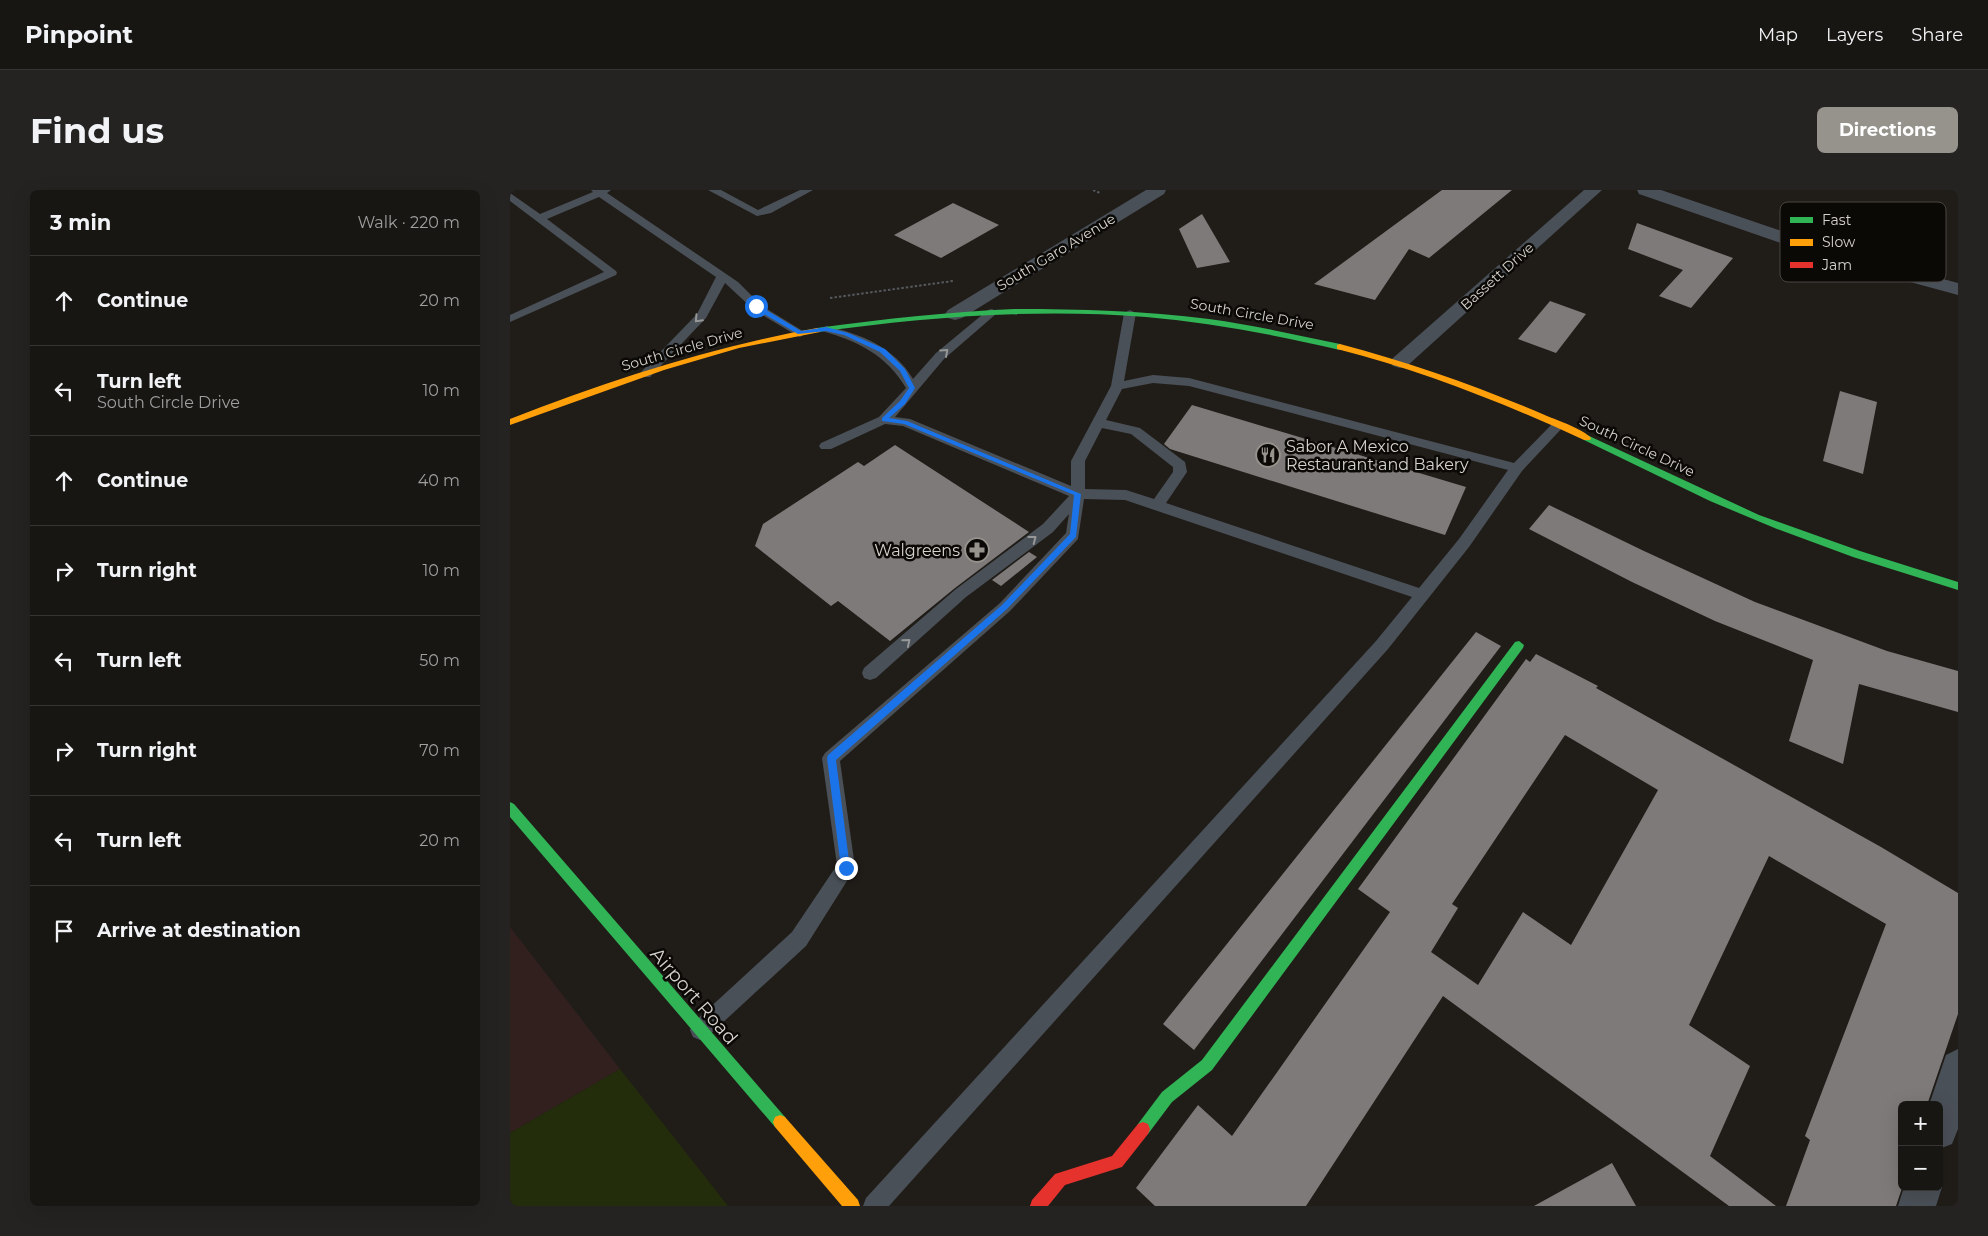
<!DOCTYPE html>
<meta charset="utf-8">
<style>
body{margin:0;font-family:Montserrat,sans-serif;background:#252321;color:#f1f3f6}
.controls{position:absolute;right:15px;bottom:15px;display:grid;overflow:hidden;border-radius:8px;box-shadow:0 5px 20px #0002}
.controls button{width:45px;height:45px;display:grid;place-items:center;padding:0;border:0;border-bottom:1px solid #363533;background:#181613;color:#f1f3f6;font:25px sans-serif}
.stop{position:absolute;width:15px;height:15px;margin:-11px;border:4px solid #1a73e8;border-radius:50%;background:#fff}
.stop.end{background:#1a73e8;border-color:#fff;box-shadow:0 1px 5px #0008}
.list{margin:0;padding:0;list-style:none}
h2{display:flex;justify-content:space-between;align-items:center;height:65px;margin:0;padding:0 20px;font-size:21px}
h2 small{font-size:16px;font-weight:400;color:#9f9fa0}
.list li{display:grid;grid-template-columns:32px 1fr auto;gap:15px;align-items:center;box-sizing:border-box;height:90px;padding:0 20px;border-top:1px solid #363533}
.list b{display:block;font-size:19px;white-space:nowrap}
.list p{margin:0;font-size:16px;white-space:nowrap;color:#9f9fa0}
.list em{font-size:16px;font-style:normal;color:#9f9fa0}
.icon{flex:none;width:28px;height:28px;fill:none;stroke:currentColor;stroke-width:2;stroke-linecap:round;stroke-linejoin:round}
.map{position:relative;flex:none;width:1448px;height:1016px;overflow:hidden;border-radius:8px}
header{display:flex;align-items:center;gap:30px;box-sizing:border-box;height:70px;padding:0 25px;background:#181613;border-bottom:1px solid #363533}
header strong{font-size:24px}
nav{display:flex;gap:28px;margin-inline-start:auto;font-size:18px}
.intro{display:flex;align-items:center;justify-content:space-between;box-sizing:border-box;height:120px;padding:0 30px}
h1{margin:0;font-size:35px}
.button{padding:12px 22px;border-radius:8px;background:#96938d;color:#fff;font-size:18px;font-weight:700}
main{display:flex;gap:30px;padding:0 30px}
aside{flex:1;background:#181613;border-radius:8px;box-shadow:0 5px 20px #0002}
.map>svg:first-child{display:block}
.commercial{fill:#31201e}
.green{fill:#242d0b}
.building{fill:#7e7a79;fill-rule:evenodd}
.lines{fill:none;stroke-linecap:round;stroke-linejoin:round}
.path{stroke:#55585c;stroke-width:2;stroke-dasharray:2.5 2;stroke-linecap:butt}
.lane{fill:#4a5057;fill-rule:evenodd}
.street{fill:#4a5057;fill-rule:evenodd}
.fast{fill:#30b455;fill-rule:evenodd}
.slow{fill:#ff9f0a;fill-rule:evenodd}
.jam{fill:#e5322d;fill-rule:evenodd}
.oneway{stroke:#969897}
.route{fill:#1a73e8}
.labels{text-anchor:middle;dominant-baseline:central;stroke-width:5;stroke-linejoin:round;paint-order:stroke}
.far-street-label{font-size:14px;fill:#d5d2cc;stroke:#0b0906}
.poi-label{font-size:16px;fill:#d5d2cc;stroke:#0b0906;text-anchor:start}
.near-street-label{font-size:19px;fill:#d5d2cc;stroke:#0b0906}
.key{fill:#0b0906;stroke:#484541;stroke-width:1}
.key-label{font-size:14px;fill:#d5d2cc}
</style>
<header>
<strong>Pinpoint</strong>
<nav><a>Map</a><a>Layers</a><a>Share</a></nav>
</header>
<div class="intro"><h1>Find us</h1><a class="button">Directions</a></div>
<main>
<aside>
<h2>3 min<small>Walk · 220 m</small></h2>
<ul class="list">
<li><svg class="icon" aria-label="ahead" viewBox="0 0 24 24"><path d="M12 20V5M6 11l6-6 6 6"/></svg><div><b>Continue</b></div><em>20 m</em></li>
<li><svg class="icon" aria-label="left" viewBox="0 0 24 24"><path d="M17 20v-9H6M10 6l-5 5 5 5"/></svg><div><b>Turn left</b><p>South Circle Drive</p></div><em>10 m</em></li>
<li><svg class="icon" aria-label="ahead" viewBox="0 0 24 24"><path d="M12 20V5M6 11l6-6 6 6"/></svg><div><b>Continue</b></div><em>40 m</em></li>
<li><svg class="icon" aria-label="right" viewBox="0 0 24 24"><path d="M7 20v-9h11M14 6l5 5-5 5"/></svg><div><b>Turn right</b></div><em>10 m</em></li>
<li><svg class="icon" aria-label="left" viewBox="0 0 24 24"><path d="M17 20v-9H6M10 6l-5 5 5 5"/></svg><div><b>Turn left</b></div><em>50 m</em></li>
<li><svg class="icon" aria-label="right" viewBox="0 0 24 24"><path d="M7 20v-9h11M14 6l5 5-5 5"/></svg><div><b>Turn right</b></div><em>70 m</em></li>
<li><svg class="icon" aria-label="left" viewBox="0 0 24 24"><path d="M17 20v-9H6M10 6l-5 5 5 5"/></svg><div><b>Turn left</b></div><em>20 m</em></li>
<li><svg class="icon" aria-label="arrive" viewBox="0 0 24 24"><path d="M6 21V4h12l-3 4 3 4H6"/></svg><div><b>Arrive at destination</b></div></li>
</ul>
</aside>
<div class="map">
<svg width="1448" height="1016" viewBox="0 0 1448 1016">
<rect width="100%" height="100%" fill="#201d19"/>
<!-- commercial -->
<polygon class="commercial" points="0,737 110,879 0,943"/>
<!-- green -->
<polygon class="green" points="110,879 218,1016 0,1016 0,943"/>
<!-- building -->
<g class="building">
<polygon points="932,0 1002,0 919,68 899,59 865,110 804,94"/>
<polygon points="443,13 489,35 431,68 384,45"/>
<polygon points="692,24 720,72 687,78 669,39"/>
<polygon points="1127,33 1223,68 1181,118 1149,106 1173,80 1118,59"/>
<polygon points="1040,111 1076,124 1046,163 1008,149"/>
<polygon points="1330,201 1367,212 1353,284 1313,271"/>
<polygon points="682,215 956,297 935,345 660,259 654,254"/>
<polygon points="385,255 519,342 445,398 380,451 328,411 321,416 245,356 253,334 348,272 354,276"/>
<polygon points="1039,315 1134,361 1245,412 1377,461 1448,481 1448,522 1349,494 1333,574 1279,551 1303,470 1205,431 1122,392 1019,339"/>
<polygon points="519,362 527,367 491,396 482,390"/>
<polygon points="966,442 991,456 684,860 653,834"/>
<path d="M 1026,464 L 1088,496 L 1086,498 L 1371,657 L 1448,703 L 1448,824 L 1417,915 L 1392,915 L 1392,998 L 1386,1016 L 1276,1016 L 1300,950 L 1295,946 L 1376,734 L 1259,666 L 1179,835 L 1240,876 L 1200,966 L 1266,1016 L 1219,1016 L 933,806 L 796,1016 L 645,1016 L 626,998 L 688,915 L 722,946 L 880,722 L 848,699 L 1016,469 L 1020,472 ZM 1055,545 L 1148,600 L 1061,755 L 1013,722 L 968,795 L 921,762 L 948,718 L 942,714 Z"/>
<polygon points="1102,973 1126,1016 1024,1016"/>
</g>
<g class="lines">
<!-- path -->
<g class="path">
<polyline points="583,0 590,3"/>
<polyline points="320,108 443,91"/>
</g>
<!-- lane -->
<g class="lane">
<polygon points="81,0 101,0 97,3 228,92 252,116 296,143 290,147 286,145 244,120 215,93 196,128 140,187 132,187 130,184 132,181 187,124 206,87 89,7 37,29 106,81 107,83 106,85 0,132 0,125 94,82 0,11 0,3 30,24 83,2"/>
<polygon points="198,0 211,0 248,20 290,0 303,0 261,23 247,26"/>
<path d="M 482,119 L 488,122 L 486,124 L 434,169 L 385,227 L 400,229 L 561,296 L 561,271 L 601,196 L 614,123 L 620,120 L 626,123 L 614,191 L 643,185 L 679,188 L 1004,273 L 1043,233 L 1053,233 L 1054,236 L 1012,281 L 959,357 L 878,459 L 379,1016 L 353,1016 L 356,1008 L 866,451 L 902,407 L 615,310 L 574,309 L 568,349 L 500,421 L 330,571 L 345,677 L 342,683 L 296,756 L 197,847 L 190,850 L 183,847 L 180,840 L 183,833 L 282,742 L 327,675 L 312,568 L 315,563 L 490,413 L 556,343 L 559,324 L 543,342 L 456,407 L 366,488 L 360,490 L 354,488 L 352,483 L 354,478 L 446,399 L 533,334 L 559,306 L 393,236 L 375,234 L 321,259 L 311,259 L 309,256 L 311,253 L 369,227 L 396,198 C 376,165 348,151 312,141 L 310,139 L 316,136 C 351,144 384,157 403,189 L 426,163 L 478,120 ZM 643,193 L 679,196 L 998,280 L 949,349 L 909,398 L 656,313 L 677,282 L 675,272 L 630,238 L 596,230 L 612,199 ZM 592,238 L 621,244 L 663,277 L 663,282 L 644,309 L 616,300 L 575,299 L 575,271 Z"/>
</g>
<!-- street -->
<g class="street">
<polygon points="636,0 656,0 654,4 452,128 445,130 438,128 435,124 438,120"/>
<polygon points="1074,0 1092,0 897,176 890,178 883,176 880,172 883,168"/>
<polygon points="1127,0 1151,0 1336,63 1448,93 1448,105 1323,71 1129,4"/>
<polygon points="1448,859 1448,939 1442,954 1429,959 1429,915 1419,915 1436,865"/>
<polygon points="1429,991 1432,997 1426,1016 1388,1016 1394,997 1429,997"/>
</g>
<!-- fast -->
<g class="fast">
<path d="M 504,119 C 569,119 634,121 699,129 C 743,135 786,145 830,154 L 834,157 L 830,160 C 766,145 702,133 636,127 C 526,118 416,127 307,142 L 303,140 L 307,138 C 373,129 438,122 504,119 Z"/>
<polygon points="1077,245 1249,325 1350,361 1448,392 1448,400 1343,367 1267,339 1200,311 1074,250 1074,246"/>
<polygon points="1009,451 1014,455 1013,458 702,880 662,912 638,944 633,946 628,944 626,939 628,934 652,902 692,870 1005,452"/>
<polygon points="0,612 4,614 275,927 277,932 275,937 270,939 265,937 0,627"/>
</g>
<!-- slow -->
<g class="slow">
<path d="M 307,138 L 311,140 L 310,142 L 229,158 L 154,180 L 0,235 L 0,229 C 100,190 201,157 307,138 Z"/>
<path d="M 830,154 C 901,173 970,197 1037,226 C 1049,231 1073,239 1081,248 L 1080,250 L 1074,250 C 994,213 913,181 827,159 L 827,155 Z"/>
<polygon points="270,925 275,927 348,1010 350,1016 332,1016 265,937 263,932 265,927"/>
</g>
<!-- jam -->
<polygon class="jam" points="633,932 638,934 640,939 638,944 612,977 555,995 538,1016 520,1016 522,1010 545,984 602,966 628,934"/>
</g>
<!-- one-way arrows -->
<defs><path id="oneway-chevron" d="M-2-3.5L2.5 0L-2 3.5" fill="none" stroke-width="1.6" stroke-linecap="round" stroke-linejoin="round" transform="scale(1.25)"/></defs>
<g class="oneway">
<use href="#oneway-chevron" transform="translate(188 129) rotate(133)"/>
<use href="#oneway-chevron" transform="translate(435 162) rotate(-42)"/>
<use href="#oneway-chevron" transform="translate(523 349) rotate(-37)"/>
<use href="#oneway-chevron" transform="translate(397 452) rotate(-40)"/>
</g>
<!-- route -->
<polygon class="route" points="244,115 248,115 291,141 316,137 338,143 375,159 395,179 405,198 395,214 379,228 397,231 571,304 566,347 497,419 326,570 340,678 336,682 331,678 317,568 318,565 492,415 560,344 564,305 394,234 372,231 372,228 390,211 399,198 390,181 370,162 334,145 316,141 288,144 244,118"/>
<!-- icons -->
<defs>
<g id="restaurant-ring" transform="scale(1.25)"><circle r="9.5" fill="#0b0906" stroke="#96938d" stroke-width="1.5"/><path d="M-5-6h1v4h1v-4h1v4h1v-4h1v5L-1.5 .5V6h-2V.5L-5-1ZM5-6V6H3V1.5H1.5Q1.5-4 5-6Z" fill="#96938d"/></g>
<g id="pharmacy-ring" transform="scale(1.25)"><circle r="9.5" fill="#0b0906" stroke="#96938d" stroke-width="1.5"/><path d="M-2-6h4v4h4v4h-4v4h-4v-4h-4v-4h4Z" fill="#96938d"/></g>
</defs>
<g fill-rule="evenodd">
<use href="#restaurant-ring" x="758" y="265"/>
<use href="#pharmacy-ring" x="467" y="360"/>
</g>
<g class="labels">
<!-- far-street labels -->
<g class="far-street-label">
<text transform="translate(546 62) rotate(-31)">South Garo Avenue</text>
<text transform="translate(987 86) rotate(-42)">Bassett Drive</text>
<text transform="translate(742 124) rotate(10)">South Circle Drive</text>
<text transform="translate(172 159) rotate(-16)">South Circle Drive</text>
<text transform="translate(1127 256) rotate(25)">South Circle Drive</text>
</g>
<!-- poi labels -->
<g class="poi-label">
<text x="776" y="256">Sabor A Mexico<tspan x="776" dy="18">Restaurant and Bakery</tspan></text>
<text x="450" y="360" text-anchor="end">Walgreens</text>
</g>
<!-- near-street labels -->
<g class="near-street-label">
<text transform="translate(184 806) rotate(49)">Airport Road</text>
</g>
</g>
<!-- legend -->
<rect x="1270" y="12" width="166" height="80" rx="8" class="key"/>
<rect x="1280" y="27" width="23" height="6" fill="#30b455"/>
<rect x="1280" y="49" width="23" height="7" fill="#ff9f0a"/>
<rect x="1280" y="72" width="23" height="6" fill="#e5322d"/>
<g class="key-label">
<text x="1312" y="35">Fast</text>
<text x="1312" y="57">Slow</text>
<text x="1312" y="80">Jam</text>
</g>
</svg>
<div class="controls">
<button>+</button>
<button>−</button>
</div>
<div class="stop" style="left:246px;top:116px"></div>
<div class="stop end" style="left:336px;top:678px"></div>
</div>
</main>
